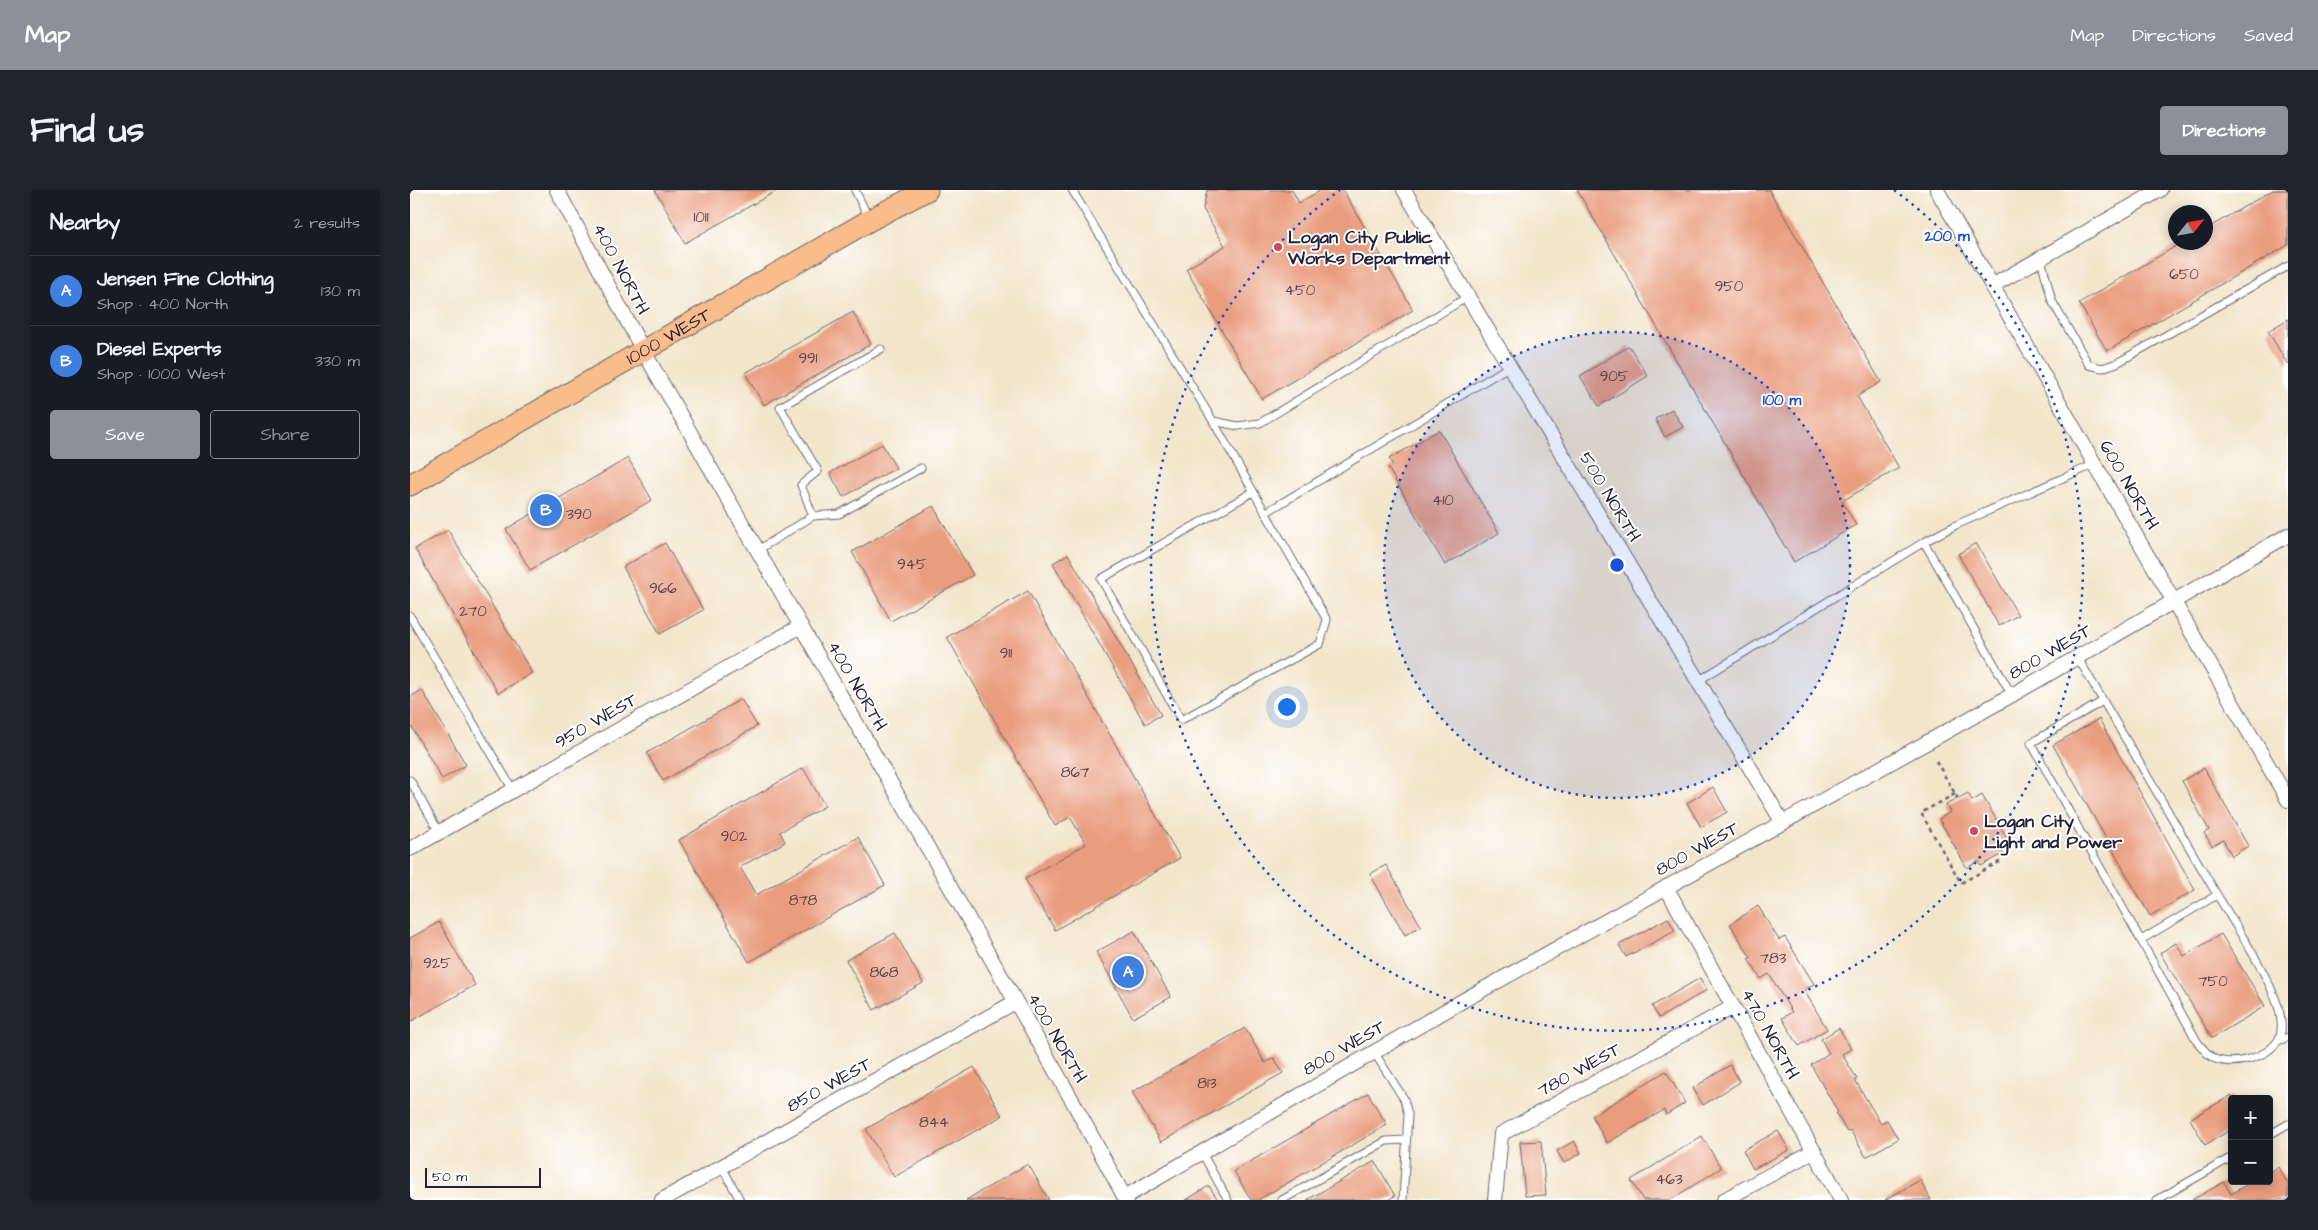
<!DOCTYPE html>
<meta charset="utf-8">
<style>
body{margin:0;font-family:"Architects Daughter",sans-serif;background:#20242c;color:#f1f3f6}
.controls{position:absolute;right:15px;bottom:15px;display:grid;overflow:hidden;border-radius:5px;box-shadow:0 2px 12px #0003}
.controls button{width:45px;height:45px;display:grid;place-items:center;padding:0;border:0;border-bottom:1px solid #363941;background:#171b24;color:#f1f3f6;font:25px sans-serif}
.compass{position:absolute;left:1758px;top:15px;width:45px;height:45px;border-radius:50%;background:#171b24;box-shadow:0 2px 12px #0003;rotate:59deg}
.scale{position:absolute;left:15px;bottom:12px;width:116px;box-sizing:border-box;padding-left:5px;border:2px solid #22223b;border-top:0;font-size:14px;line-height:18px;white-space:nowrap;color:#22223b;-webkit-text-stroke:4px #fff;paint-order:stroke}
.you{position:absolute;left:876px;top:516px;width:18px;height:18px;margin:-12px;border:4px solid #fff;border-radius:50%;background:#1a73e8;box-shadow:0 0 0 8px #1a73e833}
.badge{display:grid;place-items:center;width:32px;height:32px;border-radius:50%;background:#8c9099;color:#fff;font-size:16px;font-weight:700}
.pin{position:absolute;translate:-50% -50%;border:2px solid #fff;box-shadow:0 1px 5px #0006}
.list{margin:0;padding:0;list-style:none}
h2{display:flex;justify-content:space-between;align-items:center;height:65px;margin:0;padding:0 20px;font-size:21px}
h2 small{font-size:16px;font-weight:400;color:#9ea1a6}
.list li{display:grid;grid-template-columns:32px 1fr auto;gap:15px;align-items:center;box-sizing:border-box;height:70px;padding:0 20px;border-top:1px solid #363941}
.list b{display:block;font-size:19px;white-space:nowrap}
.list p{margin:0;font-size:16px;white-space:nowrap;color:#9ea1a6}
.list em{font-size:16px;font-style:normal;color:#9ea1a6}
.actions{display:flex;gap:10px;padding:15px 20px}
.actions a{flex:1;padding:11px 0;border:1px solid #8c9099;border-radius:5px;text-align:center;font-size:18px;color:#8c9099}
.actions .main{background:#8c9099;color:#fff}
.map{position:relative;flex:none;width:1878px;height:1010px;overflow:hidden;border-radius:5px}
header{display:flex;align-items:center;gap:30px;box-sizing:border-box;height:70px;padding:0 25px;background:#8c9099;color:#fff}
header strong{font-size:24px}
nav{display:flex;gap:28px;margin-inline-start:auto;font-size:18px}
.intro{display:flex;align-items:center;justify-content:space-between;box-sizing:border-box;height:120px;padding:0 30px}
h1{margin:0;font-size:35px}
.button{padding:12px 22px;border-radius:5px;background:#8c9099;color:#fff;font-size:18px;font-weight:700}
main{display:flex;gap:30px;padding:0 30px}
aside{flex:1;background:#171b24;border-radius:5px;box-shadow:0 2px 12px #0003}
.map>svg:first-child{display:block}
.building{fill:#e99c7e}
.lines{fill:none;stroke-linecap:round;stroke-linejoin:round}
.lane-casing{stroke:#6b666d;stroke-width:9}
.street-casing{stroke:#6b666d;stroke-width:16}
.primary-casing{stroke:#6b666d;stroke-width:23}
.path{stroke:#6b666d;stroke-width:2.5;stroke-dasharray:4 4;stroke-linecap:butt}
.lane{stroke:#fff;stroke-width:7}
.street{stroke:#fff;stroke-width:14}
.primary{stroke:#f9bc8a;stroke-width:21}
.ring{fill:none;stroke:#1d4ed8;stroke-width:2.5;stroke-dasharray:2.5 5}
.poi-dot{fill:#d1495b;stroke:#fff;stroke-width:2}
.labels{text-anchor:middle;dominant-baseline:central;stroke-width:4;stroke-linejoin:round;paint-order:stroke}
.number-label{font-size:15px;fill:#54404c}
.poi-label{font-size:18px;font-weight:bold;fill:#22223b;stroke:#fff;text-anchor:start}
.street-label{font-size:18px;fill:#22223b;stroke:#fff}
.centre{fill:#1d4ed8;stroke:#fff;stroke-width:2.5}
.ring-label{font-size:15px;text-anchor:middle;font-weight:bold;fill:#1d4ed8;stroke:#fff;stroke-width:4;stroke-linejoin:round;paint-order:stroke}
</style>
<header>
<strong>Map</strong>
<nav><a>Map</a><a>Directions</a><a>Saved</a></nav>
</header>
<div class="intro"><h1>Find us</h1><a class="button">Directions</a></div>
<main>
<aside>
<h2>Nearby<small>2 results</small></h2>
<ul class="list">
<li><span class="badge" style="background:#3f7fe0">A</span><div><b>Jensen Fine Clothing</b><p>Shop · 400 North</p></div><em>130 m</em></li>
<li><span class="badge" style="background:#3f7fe0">B</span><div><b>Diesel Experts</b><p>Shop · 1000 West</p></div><em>330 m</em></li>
</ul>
<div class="actions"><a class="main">Save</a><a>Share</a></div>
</aside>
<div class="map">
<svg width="1878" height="1010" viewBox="0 0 1878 1010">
<rect width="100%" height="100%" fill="#fff"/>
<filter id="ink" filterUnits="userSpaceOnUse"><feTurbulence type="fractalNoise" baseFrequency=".02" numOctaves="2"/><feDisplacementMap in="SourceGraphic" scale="10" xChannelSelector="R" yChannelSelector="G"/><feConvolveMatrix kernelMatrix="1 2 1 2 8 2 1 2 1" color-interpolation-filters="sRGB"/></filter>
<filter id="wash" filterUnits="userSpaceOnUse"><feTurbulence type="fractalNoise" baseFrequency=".0096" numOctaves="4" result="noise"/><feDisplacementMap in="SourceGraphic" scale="20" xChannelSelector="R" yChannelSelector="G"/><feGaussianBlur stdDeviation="1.12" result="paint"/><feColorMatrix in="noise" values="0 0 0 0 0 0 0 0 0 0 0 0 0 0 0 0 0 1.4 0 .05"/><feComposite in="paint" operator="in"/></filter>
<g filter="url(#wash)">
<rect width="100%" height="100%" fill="#f2e5ca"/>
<g id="blocks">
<!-- building -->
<g class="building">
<polygon points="245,0 368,0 275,53"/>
<polygon points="797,0 882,0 889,13 911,0 933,0 1003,120 852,209 776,79 815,56 793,19"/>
<polygon points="1167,0 1359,0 1471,192 1447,206 1489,278 1432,311 1446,335 1384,372"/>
<polygon points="1863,0 1878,0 1878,55 1697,161 1669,113 1773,52 1796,52 1796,39"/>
<polygon points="443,122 461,154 354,215 335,183"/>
<polygon points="1878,129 1878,175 1858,141"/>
<polygon points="1219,156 1238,186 1189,216 1170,186"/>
<polygon points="1262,219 1273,237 1255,247 1245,229"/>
<polygon points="1029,240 1089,343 1035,375 978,278 983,275 979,269"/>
<polygon points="472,254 486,278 433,307 420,283"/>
<polygon points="218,268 242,310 120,380 96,339"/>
<polygon points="523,316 563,385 481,431 442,362"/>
<polygon points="38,340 122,483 88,503 5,359"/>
<polygon points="255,353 293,420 250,444 213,377"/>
<polygon points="1566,353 1608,425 1589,436 1548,364"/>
<polygon points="658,364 751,525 735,534 643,373"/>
<polygon points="618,401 770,668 645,740 615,689 676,654 660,627 645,636 537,447"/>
<polygon points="12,500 56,575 32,589 0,534 0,507"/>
<polygon points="331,509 347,536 253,591 237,563"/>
<polygon points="1689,529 1785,700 1740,726 1643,555"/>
<polygon points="393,578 415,616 370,642 375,652 330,677 346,705 448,647 475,695 339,772 269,650"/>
<polygon points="1794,578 1838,656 1822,666 1813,650 1802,656 1794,643 1799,640 1772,591"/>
<polygon points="1303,597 1317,622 1291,637 1277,613"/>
<polygon points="1558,603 1562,611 1572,605 1600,653 1590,659 1593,664 1571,676 1568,671 1557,678 1529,629 1540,622 1536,615"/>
<polygon points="976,675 1011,736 995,745 960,684"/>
<polygon points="1348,716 1369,750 1375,747 1404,794 1394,800 1417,839 1389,856 1372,828 1382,822 1359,784 1351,789 1338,769 1341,768 1320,734"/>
<polygon points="1258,728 1265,741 1216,767 1209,755"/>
<polygon points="29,732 65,795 0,832 0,748"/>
<polygon points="724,741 761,807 723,828 686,762"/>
<polygon points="485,743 513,793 464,820 436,770"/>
<polygon points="1811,744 1855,816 1802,848 1750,763 1766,753 1774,766"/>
<polygon points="1290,788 1297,800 1249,828 1242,816"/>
<polygon points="835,838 855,873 864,868 873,883 751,952 722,902"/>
<polygon points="1429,838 1441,859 1432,864 1447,889 1445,890 1471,934 1477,930 1488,949 1456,967 1440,940 1437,942 1426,923 1428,922 1401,875 1419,863 1411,849"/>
<polygon points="1320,875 1330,892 1293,915 1283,898"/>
<polygon points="564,877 592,926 484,987 456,939"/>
<polygon points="1256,881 1275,913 1256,925 1254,920 1197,953 1182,926"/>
<polygon points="958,903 977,935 848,1010 841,1010 824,981"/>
<polygon points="1822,905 1822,939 1795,955 1780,929"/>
<polygon points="1368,941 1379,960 1343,979 1333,960"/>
<polygon points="1292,946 1311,978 1260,1010 1233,1010 1221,990"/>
<polygon points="1131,951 1136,1005 1115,1006 1110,952"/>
<polygon points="1164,951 1171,963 1154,973 1147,961"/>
<polygon points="965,971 985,1006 978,1010 897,1010"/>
<polygon points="618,974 639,1010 556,1010"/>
<polygon points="1868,977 1878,994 1878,1010 1782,1010 1814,992 1821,1004 1843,991 1859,991 1859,982"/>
<polygon points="1510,990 1521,1010 1475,1010"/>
<polygon points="799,996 808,1010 776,1010"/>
</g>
</g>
</g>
<g filter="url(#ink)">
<use href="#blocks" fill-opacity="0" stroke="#6b666d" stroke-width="1"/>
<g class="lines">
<!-- lane casing -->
<g class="lane-casing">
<g id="lane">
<polyline points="445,0 459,29"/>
<polyline points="662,0 803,231 828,236 850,233 1059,106"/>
<polyline points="1631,69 1642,111 1679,175 1692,178 1707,173 1878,76"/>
<polyline points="803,231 917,430 910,454 771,530 691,389 843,302"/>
<polyline points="855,323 1100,176"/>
<polyline points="403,326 429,324 511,278"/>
<polyline points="1514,352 1602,505"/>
<polyline points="348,360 403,326 391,295 408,281 370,217 471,159"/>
<polyline points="0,426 103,600"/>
<path d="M 1668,468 C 1714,547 1760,625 1806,703 C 1825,735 1857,782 1868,816 C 1871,826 1874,843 1867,852 C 1855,868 1826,875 1808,870 C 1799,868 1794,859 1788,853 L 1621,553 L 1693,511"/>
<polyline points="1288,491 1514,352 1546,335 1685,274"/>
<polyline points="0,590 29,642"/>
<polyline points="1731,750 1807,705"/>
<polyline points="1868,851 1878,847"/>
<polyline points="964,862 994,909 998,924 993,1010"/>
<polyline points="1859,945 1878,934"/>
<polyline points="792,963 818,1010"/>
<polyline points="312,977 330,1010"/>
<polyline points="872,1010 976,951 996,950"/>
<polyline points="1747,1010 1822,967"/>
</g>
</g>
<!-- street casing -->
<g class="street-casing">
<g id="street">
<polyline points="147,0 234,162 662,910 716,1010"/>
<polyline points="994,0 1373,633"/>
<polyline points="1527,0 1878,610"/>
<polyline points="1582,96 1750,0"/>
<polyline points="0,659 391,436"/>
<polyline points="1256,697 1431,1010"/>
<polyline points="715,1007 1054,810 1602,505 1878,345"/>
<polyline points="252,1010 605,812"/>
<polyline points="1085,1010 1091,944 1323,817"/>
<polyline points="1314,1010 1404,961"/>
</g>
</g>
<!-- primary casing -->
<g class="primary-casing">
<g id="primary">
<path id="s1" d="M 0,295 L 460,30 L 517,0"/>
</g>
</g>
<!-- path -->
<g class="path">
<polyline points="1526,571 1548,609"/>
<polyline points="1545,604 1511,623 1551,693 1593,670"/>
</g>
<!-- lane -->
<use href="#lane" class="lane"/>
<!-- street -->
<use href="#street" class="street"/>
<!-- primary -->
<use href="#primary" class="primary"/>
</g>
</g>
<!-- distance rings -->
<circle cx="1207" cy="375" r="233" fill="#1d4ed8" fill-opacity=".12"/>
<g class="ring">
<circle cx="1207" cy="375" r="233"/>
<path d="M1484 0A466 466 0 1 1 930 0"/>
</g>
<!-- markers -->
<g class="poi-dot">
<circle cx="868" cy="57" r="5"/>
<circle cx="1564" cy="641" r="5"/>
</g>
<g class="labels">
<!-- number labels -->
<g class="number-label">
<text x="291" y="27">1011</text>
<text x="1774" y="84">650</text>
<text x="1319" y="96">950</text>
<text x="890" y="100">450</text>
<text x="398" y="168">991</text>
<text x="1204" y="186">905</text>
<text x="1033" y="310">410</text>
<text x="169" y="324">390</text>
<text x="502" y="374">945</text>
<text x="253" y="398">966</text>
<text x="63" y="421">270</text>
<text x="596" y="463">911</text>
<text x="665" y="582">867</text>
<text x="324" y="646">902</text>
<text x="393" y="710">878</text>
<text x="1363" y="768">783</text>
<text x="27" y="773">925</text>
<text x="474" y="782">868</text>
<text x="1803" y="791">750</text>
<text x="797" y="893">813</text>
<text x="524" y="932">844</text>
<text x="1259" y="989">463</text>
</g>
<!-- poi labels -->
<g class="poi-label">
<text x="878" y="47">Logan City Public<tspan x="878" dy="21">Works Department</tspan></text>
<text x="1574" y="631">Logan City<tspan x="1574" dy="21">Light and Power</tspan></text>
</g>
<!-- street labels -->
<g class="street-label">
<text transform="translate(211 79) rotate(62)">400 NORTH</text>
<text stroke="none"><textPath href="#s1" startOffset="298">1000 WEST</textPath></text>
<text transform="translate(1719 295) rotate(60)">600 NORTH</text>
<text transform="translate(1200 307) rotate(59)">500 NORTH</text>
<text transform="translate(1640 462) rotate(-30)">800 WEST</text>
<text transform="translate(447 496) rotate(60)">400 NORTH</text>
<text transform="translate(186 531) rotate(-30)">950 WEST</text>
<text transform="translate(1287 659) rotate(-29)">800 WEST</text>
<text transform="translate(1360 844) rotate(61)">470 NORTH</text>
<text transform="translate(647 848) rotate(60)">400 NORTH</text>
<text transform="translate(934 858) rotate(-30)">800 WEST</text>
<text transform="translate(1169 880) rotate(-29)">780 WEST</text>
<text transform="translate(419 895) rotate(-29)">850 WEST</text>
</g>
</g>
<circle cx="1207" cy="375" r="8" class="centre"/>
<g class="ring-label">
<text x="1537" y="51">200 m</text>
<text x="1372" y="215">100 m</text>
</g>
</svg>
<div class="controls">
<button>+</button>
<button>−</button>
</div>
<svg class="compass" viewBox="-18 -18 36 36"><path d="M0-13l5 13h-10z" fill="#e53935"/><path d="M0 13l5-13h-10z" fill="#9ea1a6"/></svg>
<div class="scale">50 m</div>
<div class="you"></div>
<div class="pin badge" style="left:718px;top:782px;background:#3f7fe0">A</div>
<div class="pin badge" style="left:136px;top:320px;background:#3f7fe0">B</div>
</div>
</main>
